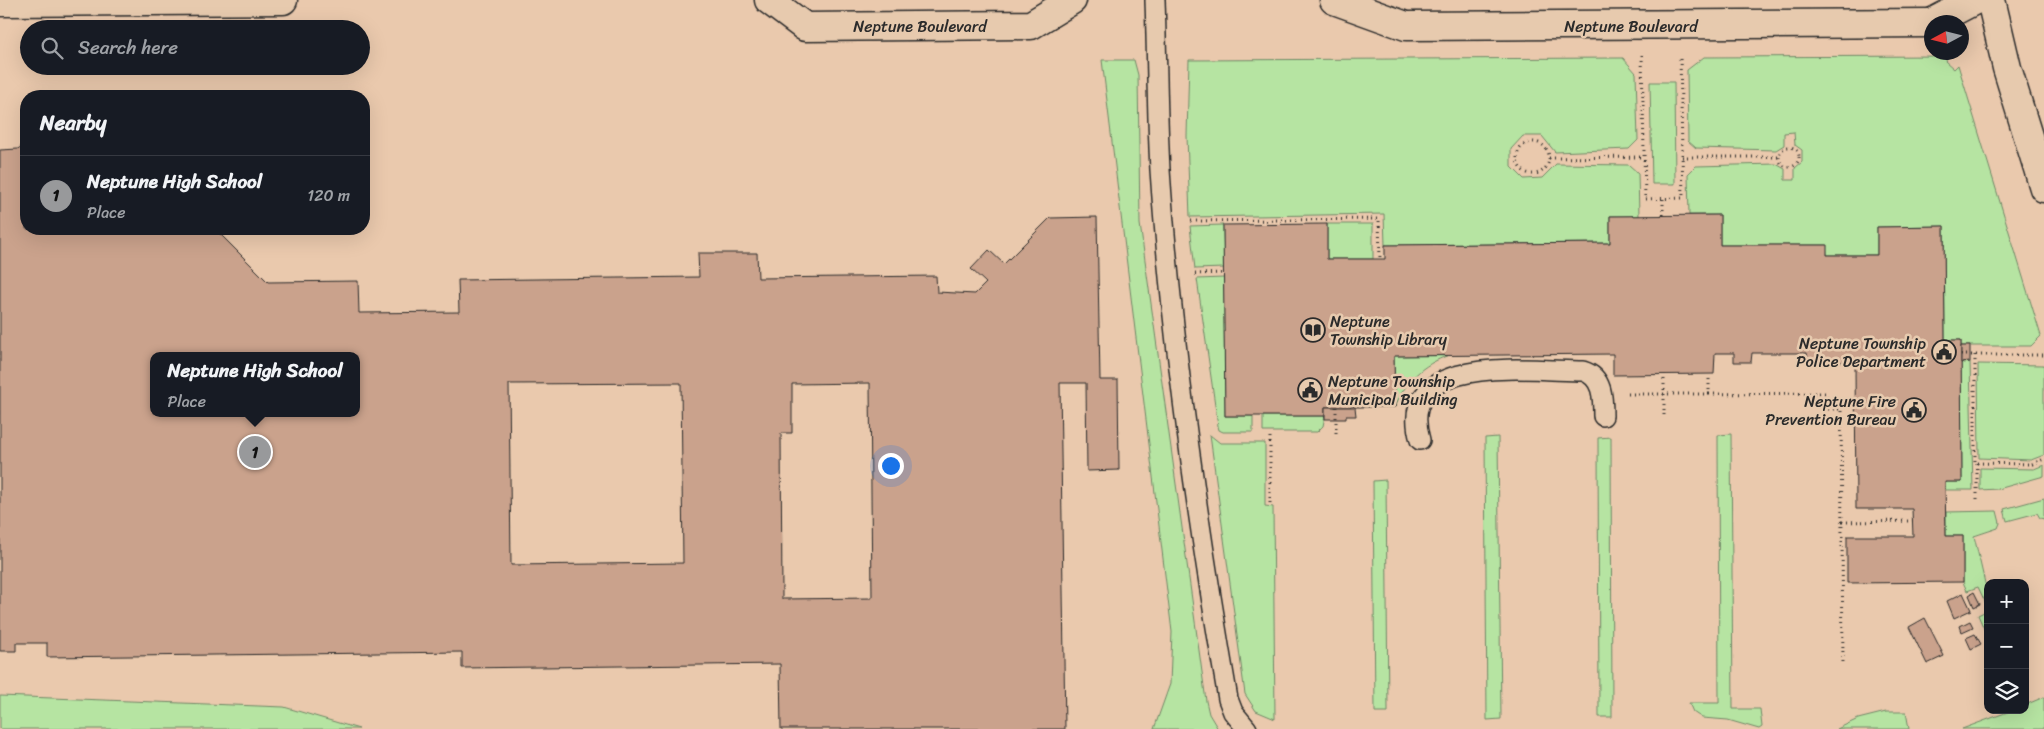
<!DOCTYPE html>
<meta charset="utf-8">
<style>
body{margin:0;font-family:Sriracha,sans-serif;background:#242831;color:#f1f3f6}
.controls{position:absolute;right:15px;bottom:15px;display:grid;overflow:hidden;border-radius:10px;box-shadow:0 5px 20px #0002}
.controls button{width:45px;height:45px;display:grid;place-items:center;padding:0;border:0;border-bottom:1px solid #363941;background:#171b24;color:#f1f3f6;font:25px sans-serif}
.compass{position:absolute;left:1924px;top:15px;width:45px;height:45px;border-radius:50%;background:#171b24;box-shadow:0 5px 20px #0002;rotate:263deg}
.you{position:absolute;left:890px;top:465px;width:18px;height:18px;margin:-12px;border:4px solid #fff;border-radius:50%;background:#1a73e8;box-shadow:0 0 0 8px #1a73e833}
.badge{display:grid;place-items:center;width:32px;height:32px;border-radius:50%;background:#98999b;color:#111;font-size:16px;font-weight:700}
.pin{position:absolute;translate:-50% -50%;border:2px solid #fff;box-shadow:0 1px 5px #0006}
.popup{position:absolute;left:150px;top:352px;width:210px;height:65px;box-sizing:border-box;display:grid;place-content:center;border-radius:10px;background:#171b24;filter:drop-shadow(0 1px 4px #0005);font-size:16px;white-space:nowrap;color:#9ea1a6}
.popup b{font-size:19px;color:#f1f3f6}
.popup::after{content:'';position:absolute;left:50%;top:100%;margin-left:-10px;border:10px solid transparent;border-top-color:#171b24}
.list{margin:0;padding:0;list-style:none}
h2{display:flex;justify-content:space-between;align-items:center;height:65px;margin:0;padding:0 20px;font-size:21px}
h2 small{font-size:16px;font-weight:400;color:#9ea1a6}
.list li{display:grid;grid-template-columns:32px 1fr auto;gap:15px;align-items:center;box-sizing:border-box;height:80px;padding:0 20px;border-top:1px solid #363941}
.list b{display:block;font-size:19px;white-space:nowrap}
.list p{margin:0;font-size:16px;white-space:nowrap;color:#9ea1a6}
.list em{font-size:16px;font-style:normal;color:#9ea1a6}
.icon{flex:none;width:28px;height:28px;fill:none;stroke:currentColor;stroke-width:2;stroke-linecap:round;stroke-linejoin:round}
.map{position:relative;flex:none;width:2044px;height:729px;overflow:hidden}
.search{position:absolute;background:#171b24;box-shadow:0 5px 20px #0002;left:20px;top:20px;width:350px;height:55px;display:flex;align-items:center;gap:12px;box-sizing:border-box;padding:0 18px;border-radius:28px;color:#9ea1a6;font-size:19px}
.panel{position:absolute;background:#171b24;box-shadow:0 5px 20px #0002;left:20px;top:90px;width:350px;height:145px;border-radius:20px}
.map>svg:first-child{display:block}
.green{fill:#b6e4a2;stroke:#708866}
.building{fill:#caa28c;stroke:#2b2b2b;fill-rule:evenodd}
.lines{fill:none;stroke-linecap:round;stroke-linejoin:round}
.service-casing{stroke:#2b2b2b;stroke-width:22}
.minor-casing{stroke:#2b2b2b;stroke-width:31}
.tertiary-casing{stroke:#2b2b2b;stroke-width:31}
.path{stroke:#2b2b2b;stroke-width:3;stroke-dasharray:1 4;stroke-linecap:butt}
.service{stroke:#e7caae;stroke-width:19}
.minor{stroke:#e7caae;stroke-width:28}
.tertiary{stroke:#e7caae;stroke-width:28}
.labels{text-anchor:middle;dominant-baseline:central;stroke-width:5;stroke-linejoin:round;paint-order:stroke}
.street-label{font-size:16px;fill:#2b2b2b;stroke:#e7caae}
.poi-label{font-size:16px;fill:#2b2b2b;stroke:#e7caae;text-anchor:start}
</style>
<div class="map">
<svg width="2044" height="729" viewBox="0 0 2044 729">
<rect width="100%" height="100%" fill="#eac9ad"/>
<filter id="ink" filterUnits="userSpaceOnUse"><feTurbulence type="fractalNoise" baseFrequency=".02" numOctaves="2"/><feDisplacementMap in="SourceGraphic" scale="10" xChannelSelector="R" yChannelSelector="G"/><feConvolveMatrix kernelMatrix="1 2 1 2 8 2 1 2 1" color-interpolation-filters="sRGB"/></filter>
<g filter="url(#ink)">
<!-- green -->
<g class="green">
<polygon points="1949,56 1945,61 1954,69 1958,65 2041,336 2031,346 1961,346 1961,340 1945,340 1944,226 1877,227 1877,255 1827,255 1826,245 1720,245 1720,215 1689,215 1688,174 1696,166 1776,164 1785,169 1785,180 1795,180 1795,168 1802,162 1802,150 1795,145 1794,132 1784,133 1784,145 1776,150 1696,148 1688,141 1687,70 1704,57"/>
<polygon points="1623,58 1636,73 1638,140 1629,149 1555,152 1542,136 1523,136 1511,149 1511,166 1524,179 1542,178 1556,164 1629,165 1638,173 1639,216 1610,216 1610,243 1385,245 1384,214 1190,217 1187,136 1189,60"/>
<polygon points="1102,60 1134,60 1138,75 1140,224 1206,701 1209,714 1218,729 1154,729 1170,684 1172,632"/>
<polygon points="1650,82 1674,82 1675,184 1652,184"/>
<rect x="1327" y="224" width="46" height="35"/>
<polygon points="1223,225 1224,268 1195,269 1190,226"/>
<polygon points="1224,278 1225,416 1253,416 1253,432 1223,432 1219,430 1218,426 1197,279"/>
<path d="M 1449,355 C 1422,365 1406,380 1395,407 L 1394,356 Z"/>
<polygon points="1970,362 1973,490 1945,490 1945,482 1962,482 1961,363"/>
<polygon points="1978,364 2044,365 2044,455 2031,460 1979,458"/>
<polygon points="1263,416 1325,416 1323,426 1317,432 1263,432"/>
<polygon points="1731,434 1733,709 1760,709 1762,727 1759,729 1728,720 1702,718 1693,712 1689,703 1719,703 1718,435"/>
<polygon points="1210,435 1220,443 1265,443 1265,506 1273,507 1275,719 1256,711 1245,694"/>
<polygon points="1498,437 1501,719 1487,720 1485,438"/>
<polygon points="1611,437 1612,717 1599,717 1598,438"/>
<polygon points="2044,465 2044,476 1998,489 1980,490 1980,468 2034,469"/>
<polygon points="1386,480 1388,712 1375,712 1373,481"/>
<polygon points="2044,498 2044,519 2040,518 2037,513 2007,521 2004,509"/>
<polygon points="1997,511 2000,523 1998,528 1974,536 1988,596 1988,608 1978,587 1967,591 1963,582 1963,536 1946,536 1946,512"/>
<polygon points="1988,610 1988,638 1978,615"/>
<polygon points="0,696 284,707 359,729 0,729"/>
<polygon points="2044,697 2044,729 1962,729 2013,710 2025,710 2025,705"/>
<polygon points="1886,712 1906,712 1909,729 1837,729 1858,719"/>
</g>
<!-- building -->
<g class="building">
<path d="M 26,142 L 26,229 L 215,229 L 268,282 L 358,281 L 359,313 L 459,312 L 458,280 L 699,277 L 698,253 L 757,253 L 758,278 L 936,276 L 937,292 L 975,294 L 986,283 L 971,269 L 989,250 L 1004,264 L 1050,218 L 1097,217 L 1100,380 L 1118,380 L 1119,470 L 1087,471 L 1086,383 L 1060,383 L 1065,729 L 781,729 L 780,664 L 462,668 L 462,652 L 47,657 L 47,643 L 16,643 L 16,651 L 0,651 L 0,150 L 18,149 ZM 154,356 L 356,356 L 356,413 L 154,413 ZM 681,383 L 683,563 L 511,565 L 509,384 ZM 870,383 L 872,598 L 782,599 L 781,433 L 792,433 L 792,384 Z"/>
<polygon points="1720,215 1720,245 1827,245 1827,255 1877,255 1877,227 1944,226 1945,340 1961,340 1962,482 1945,482 1946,536 1963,536 1963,582 1847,583 1847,536 1913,536 1912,509 1856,509 1855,362 1808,362 1807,353 1752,353 1751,362 1734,362 1734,353 1715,353 1714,374 1613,375 1613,354 1394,356 1395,407 1325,407 1325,416 1225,416 1223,225 1327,224 1327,259 1385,259 1385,245 1610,243 1610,216"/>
<polygon points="1961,346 1970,346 1970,362 1961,363"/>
<polygon points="1325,407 1355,407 1356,416 1346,416 1346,419 1325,419"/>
<polygon points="1974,592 1980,604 1974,607 1969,595"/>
<polygon points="1963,593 1971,610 1954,618 1947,601"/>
<polygon points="1925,618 1944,656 1927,664 1909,627"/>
<polygon points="1970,621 1973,627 1962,632 1960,626"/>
<polygon points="1975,634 1981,644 1971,649 1966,638"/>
</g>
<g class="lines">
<!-- service casing -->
<g class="service-casing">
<g id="service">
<path d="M 1155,0 C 1157,57 1157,114 1160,170 C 1172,346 1198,525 1228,699 L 1233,712 L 1247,729"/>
<path d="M 1420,440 C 1394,351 1532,371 1583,371 C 1603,377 1603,398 1603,416"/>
</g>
</g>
<!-- minor casing -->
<g class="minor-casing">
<polyline id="minor" points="1991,0 2007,68 2044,188"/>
</g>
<!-- tertiary casing -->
<g class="tertiary-casing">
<g id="tertiary">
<polyline points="769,0 805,27 1031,25 1072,0"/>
<polyline points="1334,0 1406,26 1932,23"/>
<polyline points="0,2 283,0"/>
<polyline points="1933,22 1975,0"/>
</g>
</g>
<!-- path -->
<g class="path">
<polyline points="1642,55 1645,199 1683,198 1680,56"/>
<circle cx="1533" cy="158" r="16"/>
<circle cx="1789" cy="157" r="10"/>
<polyline points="1682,157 1780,157"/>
<polyline points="1549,158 1644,157"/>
<polyline points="1663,199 1663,215"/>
<polyline points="1191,221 1379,219 1380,259"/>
<polyline points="1195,274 1224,273"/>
<polyline points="1961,355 2044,355"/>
<polyline points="1975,355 1975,463 2032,464 2044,459"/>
<polyline points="1664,374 1664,415"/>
<polyline points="1628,394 1709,394 1709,377"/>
<polyline points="1709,394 1826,393 1826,409 1841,409 1843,663"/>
<polyline points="1336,407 1336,437"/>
<polyline points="1270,437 1270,504"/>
<polyline points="1977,463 1977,501"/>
<polyline points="1842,522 1913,521"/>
</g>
<!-- service -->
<use href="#service" class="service"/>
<!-- minor -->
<use href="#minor" class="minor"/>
<!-- tertiary -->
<use href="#tertiary" class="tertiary"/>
</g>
</g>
<!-- icons -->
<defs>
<g id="library-ring" transform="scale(1.25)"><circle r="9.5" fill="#e7caae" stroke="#2b2b2b" stroke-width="1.5"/><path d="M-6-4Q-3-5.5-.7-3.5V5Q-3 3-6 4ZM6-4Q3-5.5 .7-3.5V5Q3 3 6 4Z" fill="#2b2b2b"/></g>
<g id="civic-ring" transform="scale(1.25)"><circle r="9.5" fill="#e7caae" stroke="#2b2b2b" stroke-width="1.5"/><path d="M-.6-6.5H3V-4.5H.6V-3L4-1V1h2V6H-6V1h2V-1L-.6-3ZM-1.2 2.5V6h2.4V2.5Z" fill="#2b2b2b"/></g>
</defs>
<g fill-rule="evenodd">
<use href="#library-ring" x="1313" y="330"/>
<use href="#civic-ring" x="1944" y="352"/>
<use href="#civic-ring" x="1310" y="390"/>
<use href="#civic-ring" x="1914" y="410"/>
</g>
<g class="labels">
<!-- street labels -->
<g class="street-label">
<text x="920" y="26">Neptune Boulevard</text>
<text x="1631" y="26">Neptune Boulevard</text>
</g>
<!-- poi labels -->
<g class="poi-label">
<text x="1330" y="321">Neptune<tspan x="1330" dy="18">Township Library</tspan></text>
<text x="1926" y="343" text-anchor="end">Neptune Township<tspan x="1926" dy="18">Police Department</tspan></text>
<text x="1328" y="381">Neptune Township<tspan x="1328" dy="18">Municipal Building</tspan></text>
<text x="1896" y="401" text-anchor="end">Neptune Fire<tspan x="1896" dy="18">Prevention Bureau</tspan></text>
</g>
</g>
</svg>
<div class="controls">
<button>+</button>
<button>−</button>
<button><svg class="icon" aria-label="layers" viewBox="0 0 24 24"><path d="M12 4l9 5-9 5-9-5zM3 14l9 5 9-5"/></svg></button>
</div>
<svg class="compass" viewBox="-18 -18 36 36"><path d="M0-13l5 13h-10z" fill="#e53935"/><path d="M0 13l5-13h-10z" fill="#9ea1a6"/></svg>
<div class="you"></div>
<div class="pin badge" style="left:255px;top:452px">1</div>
<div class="popup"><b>Neptune High School</b>Place</div>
<div class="search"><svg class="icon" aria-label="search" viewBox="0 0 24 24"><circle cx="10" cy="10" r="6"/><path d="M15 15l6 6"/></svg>Search here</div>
<section class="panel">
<h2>Nearby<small></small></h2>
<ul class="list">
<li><span class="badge">1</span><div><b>Neptune High School</b><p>Place</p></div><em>120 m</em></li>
</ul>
</section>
</div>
